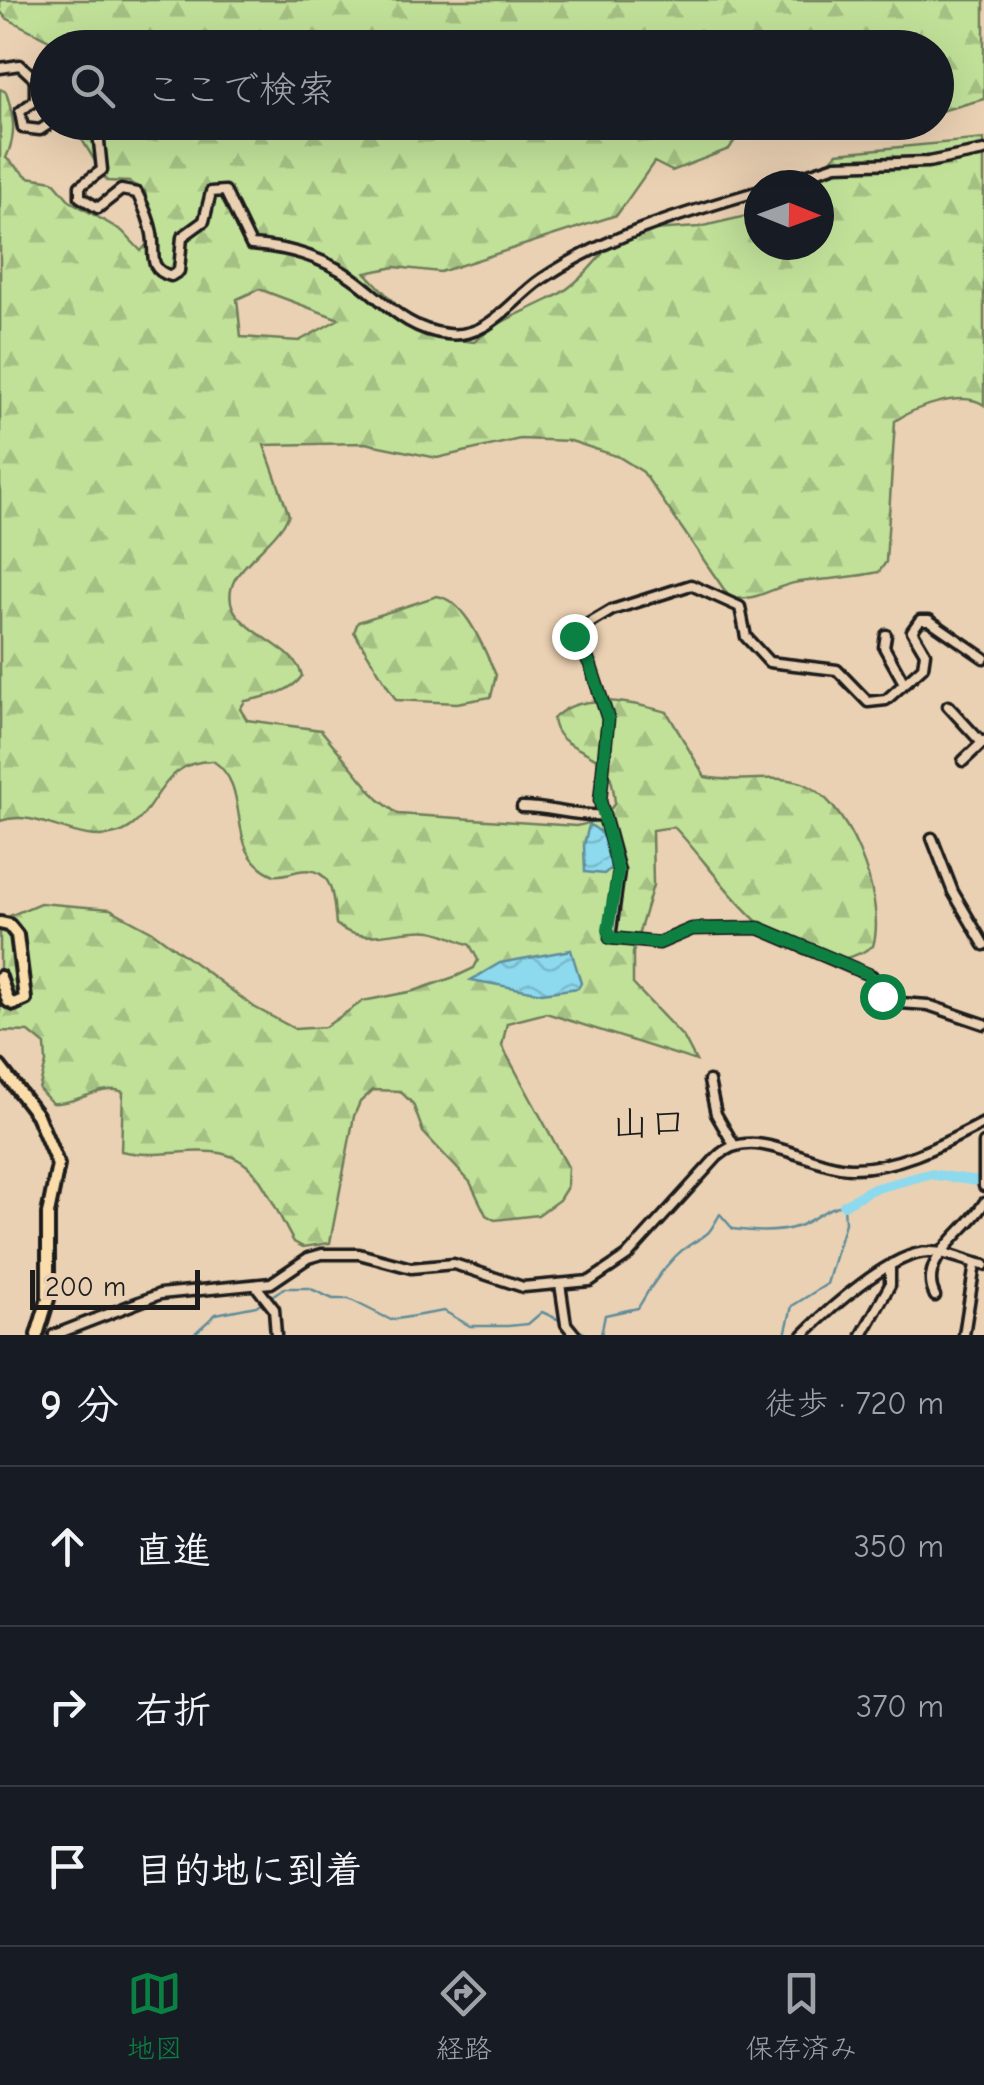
<!DOCTYPE html>
<html lang="ja">
<meta charset="utf-8">
<style>
body{margin:0;font-family:"Comic Neue","Klee One",sans-serif;background:#242831;color:#f1f3f6}
.compass{position:absolute;left:744px;top:170px;width:90px;height:90px;border-radius:50%;background:#171b24;box-shadow:0 10px 40px #0002;rotate:91deg}
.scale{position:absolute;left:30px;bottom:25px;width:170px;box-sizing:border-box;padding-left:10px;border:5px solid #1c1c1c;border-top:0;font-size:28px;line-height:35px;white-space:nowrap;color:#1c1c1c;-webkit-text-stroke:8px #ebd1b3;paint-order:stroke}
.stop{position:absolute;width:30px;height:30px;margin:-22px;border:8px solid #0b8043;border-radius:50%;background:#fff}
.stop.end{background:#0b8043;border-color:#fff;box-shadow:0 2px 10px #0008}
.list{margin:0;padding:0;list-style:none}
h2{display:flex;justify-content:space-between;align-items:center;height:130px;margin:0;padding:0 40px;font-size:42px}
h2 small{font-size:32px;font-weight:400;color:#9ea1a6}
.list li{display:grid;grid-template-columns:65px 1fr auto;gap:30px;align-items:center;box-sizing:border-box;height:160px;padding:0 40px;border-top:2px solid #363941}
.list b{display:block;font-size:38px;white-space:nowrap}
.list em{font-size:32px;font-style:normal;color:#9ea1a6}
.icon{flex:none;width:55px;height:55px;fill:none;stroke:currentColor;stroke-width:2;stroke-linecap:round;stroke-linejoin:round}
.map{position:relative;flex:none;width:984px;height:1335px;overflow:hidden}
.search{position:absolute;background:#171b24;box-shadow:0 10px 40px #0002;left:30px;right:30px;top:30px;height:110px;display:flex;align-items:center;gap:25px;box-sizing:border-box;padding:0 35px;border-radius:55px;color:#9ea1a6;font-size:38px}
.sheet{height:610px;background:#171b24}
nav{display:flex;justify-content:space-around;align-items:center;box-sizing:border-box;height:140px;border-top:2px solid #363941;background:#171b24;font-size:28px;color:#9ea1a6}
nav a{display:grid;justify-items:center;gap:5px}
nav .on{color:#0b8043}
.map>svg:first-child{display:block}
.forest{fill:url(#forest-firs);stroke:#6e7e5a;stroke-width:2.5;fill-rule:evenodd}
.water{fill:url(#water-waves);stroke:#608d9a;stroke-width:2.5}
.lines{fill:none;stroke-linecap:round;stroke-linejoin:round}
.stream{stroke:#608d9a;stroke-width:2.5}
.river{stroke:#8dd9ee;stroke-width:10}
.minor-casing{stroke:#1c1c1c;stroke-width:15}
.major-casing{stroke:#1c1c1c;stroke-width:18}
.minor{stroke:#ebd1b3;stroke-width:8}
.major{stroke:#faddab;stroke-width:10}
.route{stroke:#0b8043;stroke-width:12}
.labels{text-anchor:middle;dominant-baseline:central;stroke-width:8;stroke-linejoin:round;paint-order:stroke}
.quarter-label{font-size:38px;fill:#1c1c1c;stroke:#ebd1b3}
</style>
<div class="map">
<svg width="984" height="1335" viewBox="0 0 984 1335">
<defs>
<pattern id="forest-firs" width="22" height="20" patternUnits="userSpaceOnUse" patternTransform="scale(2.5)"><rect width="22" height="20" fill="#c1e199"/><path d="M5 1l3.5 6h-7zM16 11l3.5 6h-7z" fill="#a5c083"/></pattern>
<pattern id="water-waves" width="16" height="10" patternUnits="userSpaceOnUse" patternTransform="scale(2.5)"><rect width="16" height="10" fill="#8dd9ee"/><path d="M0 5q4-4 8 0t8 0" fill="none" stroke="#79bacc"/></pattern>
</defs>
<rect width="100%" height="100%" fill="#ebd1b3"/>
<filter id="ink" filterUnits="userSpaceOnUse"><feTurbulence type="fractalNoise" baseFrequency=".01" numOctaves="2"/><feDisplacementMap in="SourceGraphic" scale="20" xChannelSelector="R" yChannelSelector="G"/><feConvolveMatrix kernelMatrix="1 2 1 2 8 2 1 2 1" color-interpolation-filters="sRGB"/></filter>
<g filter="url(#ink)">
<!-- forest -->
<g class="forest">
<polygon points="0,0 984,0 984,99 937,112 936,48 63,47 6,18 0,11"/>
<path d="M 0,89 L 6,92 C 14,117 17,134 6,158 L 28,177 L 53,181 L 70,201 L 122,231 L 141,251 L 153,237 L 145,191 L 129,182 L 107,181 L 78,133 L 81,123 L 755,123 L 743,128 L 729,149 L 672,171 L 654,162 L 617,215 L 440,272 L 395,267 L 366,273 L 426,336 L 474,342 C 505,317 516,316 550,299 C 579,286 600,256 620,232 L 699,227 L 759,213 L 759,245 L 819,245 L 819,185 L 808,185 L 837,153 L 984,139 L 984,405 C 963,390 915,407 895,421 L 886,562 L 879,572 C 852,578 826,579 799,582 C 773,586 758,602 730,598 L 643,472 L 619,457 L 571,441 L 520,439 L 437,458 L 365,443 L 264,445 L 289,515 C 276,541 243,562 234,581 C 212,628 295,640 302,676 C 291,693 264,697 245,701 L 240,709 L 247,720 L 321,730 L 378,799 L 398,814 L 576,826 C 593,823 605,818 615,803 C 614,793 613,781 608,771 C 595,748 556,750 553,719 C 579,690 634,703 667,712 L 705,777 C 735,784 768,774 798,782 C 848,794 887,901 873,946 C 792,1001 722,876 674,827 L 652,830 L 653,885 L 633,953 L 633,984 L 684,1038 L 696,1061 L 546,1013 L 507,1023 L 502,1046 L 568,1167 L 567,1187 L 559,1200 L 538,1215 L 495,1220 L 486,1215 L 470,1182 L 423,1132 L 413,1104 L 400,1091 L 373,1090 L 360,1102 L 354,1116 L 330,1243 L 303,1247 L 294,1242 C 282,1222 273,1199 259,1179 C 226,1131 173,1163 121,1151 L 123,1092 C 103,1083 76,1105 52,1103 L 39,1089 L 46,1063 L 45,1045 L 29,1032 L 0,1031 L 0,920 L 40,903 L 110,909 L 153,932 L 254,1007 L 295,1029 L 325,1027 L 363,1001 L 414,991 L 457,976 L 474,968 L 478,960 L 470,945 C 457,940 444,933 431,931 C 399,927 362,948 336,924 C 333,898 334,865 299,871 C 289,873 284,876 274,875 C 221,853 255,788 213,761 C 156,760 159,819 119,833 C 76,847 40,807 0,821 ZM 259,289 L 339,319 L 299,341 L 241,337 L 237,299 Z"/>
<path d="M 437,596 C 467,601 484,650 496,675 L 491,697 L 457,703 L 396,700 L 354,632 L 358,622 Z"/>
</g>
<!-- water -->
<g class="water">
<path d="M 589,825 C 605,830 613,853 610,869 L 604,874 L 585,872 L 584,845 Z"/>
<polygon points="571,950 581,983 578,988 542,993 471,980 500,963"/>
</g>
<g class="lines">
<!-- stream -->
<g class="stream">
<polyline points="571,1326 588,1335"/>
<polyline points="193,1335 216,1314 256,1306 284,1288 309,1288 333,1299 349,1299 391,1320 444,1311 470,1326 508,1326 528,1324 542,1312 564,1322"/>
<path d="M 601,1335 L 605,1315 L 638,1308 C 648,1290 670,1257 688,1246 C 710,1232 707,1237 720,1214 L 733,1229 C 753,1232 780,1233 799,1226 C 816,1219 825,1207 844,1205 L 845,1223 L 827,1284 L 792,1306 L 785,1335"/>
</g>
<!-- river -->
<polyline class="river" points="844,1205 870,1190 929,1174 984,1182"/>
<!-- minor casing -->
<g class="minor-casing">
<g id="minor">
<polyline points="0,68 20,65 35,79 35,100 20,112 23,128 40,130 52,122"/>
<path d="M 97,122 L 102,170 L 80,186 L 80,197 L 98,208 L 121,190 L 137,193 C 143,205 150,220 152,234 C 156,252 146,269 171,276 L 179,271 L 182,237 L 204,221 L 211,192 L 225,191 L 251,245 C 287,247 321,257 351,277 C 384,300 404,329 447,334 C 489,339 511,300 542,279 C 607,235 685,213 759,191"/>
<polyline points="775,185 836,165 928,162 984,151"/>
<polyline points="886,635 884,647 904,683"/>
<polyline points="984,658 929,620 920,620 912,631 925,653 923,667 886,700 868,702 837,670 769,662 746,637 740,607 691,585 612,610 573,633 590,664 608,719 600,801 619,871 610,938 659,943 692,929 759,928 872,976 887,1002 928,1005 984,1024"/>
<polyline points="948,706 982,743"/>
<polyline points="963,761 984,741"/>
<path d="M 522,807 C 551,807 573,817 603,815"/>
<polyline points="932,838 953,892 984,945"/>
<polyline points="709,1081 716,1114 734,1145"/>
<polyline points="984,1143 984,1186"/>
<polyline points="560,1284 566,1324 575,1335"/>
<polyline points="256,1286 274,1309 276,1335"/>
<path d="M 935,1296 C 916,1259 968,1231 984,1203"/>
<path d="M 54,1335 L 160,1294 L 271,1283 L 308,1258 L 322,1254 L 359,1254 L 411,1268 L 454,1264 L 523,1287 L 590,1281 L 627,1256 L 717,1157 C 752,1122 808,1167 851,1168 C 898,1169 943,1144 984,1123"/>
<path d="M 803,1335 C 829,1309 892,1252 929,1252 C 946,1251 967,1262 984,1265"/>
<polyline points="862,1335 890,1285 890,1268"/>
<polyline points="964,1335 975,1264"/>
</g>
</g>
<!-- major casing -->
<g class="major-casing">
<g id="major">
<polyline points="0,923 9,925 17,935 25,999 14,1004 8,1001 0,977"/>
<polyline points="0,1067 37,1115 58,1165 48,1214 48,1299 37,1335"/>
</g>
</g>
<!-- minor -->
<use href="#minor" class="minor"/>
<!-- major -->
<use href="#major" class="major"/>
</g>
</g>
<g class="lines" filter="url(#ink)">
<!-- route -->
<polyline class="route" points="574,636 590,664 608,719 600,801 618,871 608,929 610,938 659,943 692,929 759,928 868,974 882,996"/>
</g>
<g class="labels">
<!-- quarter labels -->
<g class="quarter-label">
<text x="649" y="1124">山口</text>
</g>
</g>
</svg>
<svg class="compass" viewBox="-18 -18 36 36"><path d="M0-13l5 13h-10z" fill="#e53935"/><path d="M0 13l5-13h-10z" fill="#9ea1a6"/></svg>
<div class="scale">200 m</div>
<div class="stop" style="left:882px;top:996px"></div>
<div class="stop end" style="left:574px;top:636px"></div>
<div class="search"><svg class="icon" aria-label="search" viewBox="0 0 24 24"><circle cx="10" cy="10" r="6"/><path d="M15 15l6 6"/></svg>ここで検索</div>
</div>
<section class="sheet">
<h2>9 分<small>徒歩 · 720 m</small></h2>
<ul class="list">
<li><svg class="icon" aria-label="ahead" viewBox="0 0 24 24"><path d="M12 20V5M6 11l6-6 6 6"/></svg><div><b>直進</b></div><em>350 m</em></li>
<li><svg class="icon" aria-label="right" viewBox="0 0 24 24"><path d="M7 20v-9h11M14 6l5 5-5 5"/></svg><div><b>右折</b></div><em>370 m</em></li>
<li><svg class="icon" aria-label="arrive" viewBox="0 0 24 24"><path d="M6 21V4h12l-3 4 3 4H6"/></svg><div><b>目的地に到着</b></div></li>
</ul>
</section>
<nav>
<a class="on"><svg class="icon" aria-label="map" viewBox="0 0 24 24"><path d="M3 6l6-2 6 2 6-2v14l-6 2-6-2-6 2zM9 4v14M15 6v14"/></svg>地図</a>
<a><svg class="icon" aria-label="directions" viewBox="0 0 24 24"><path d="M12 3l9 9-9 9-9-9zM9 14v-3h6M13 9l2 2-2 2"/></svg>経路</a>
<a><svg class="icon" aria-label="saved" viewBox="0 0 24 24"><path d="M7 4h10v16l-5-4-5 4z"/></svg>保存済み</a>
</nav>
